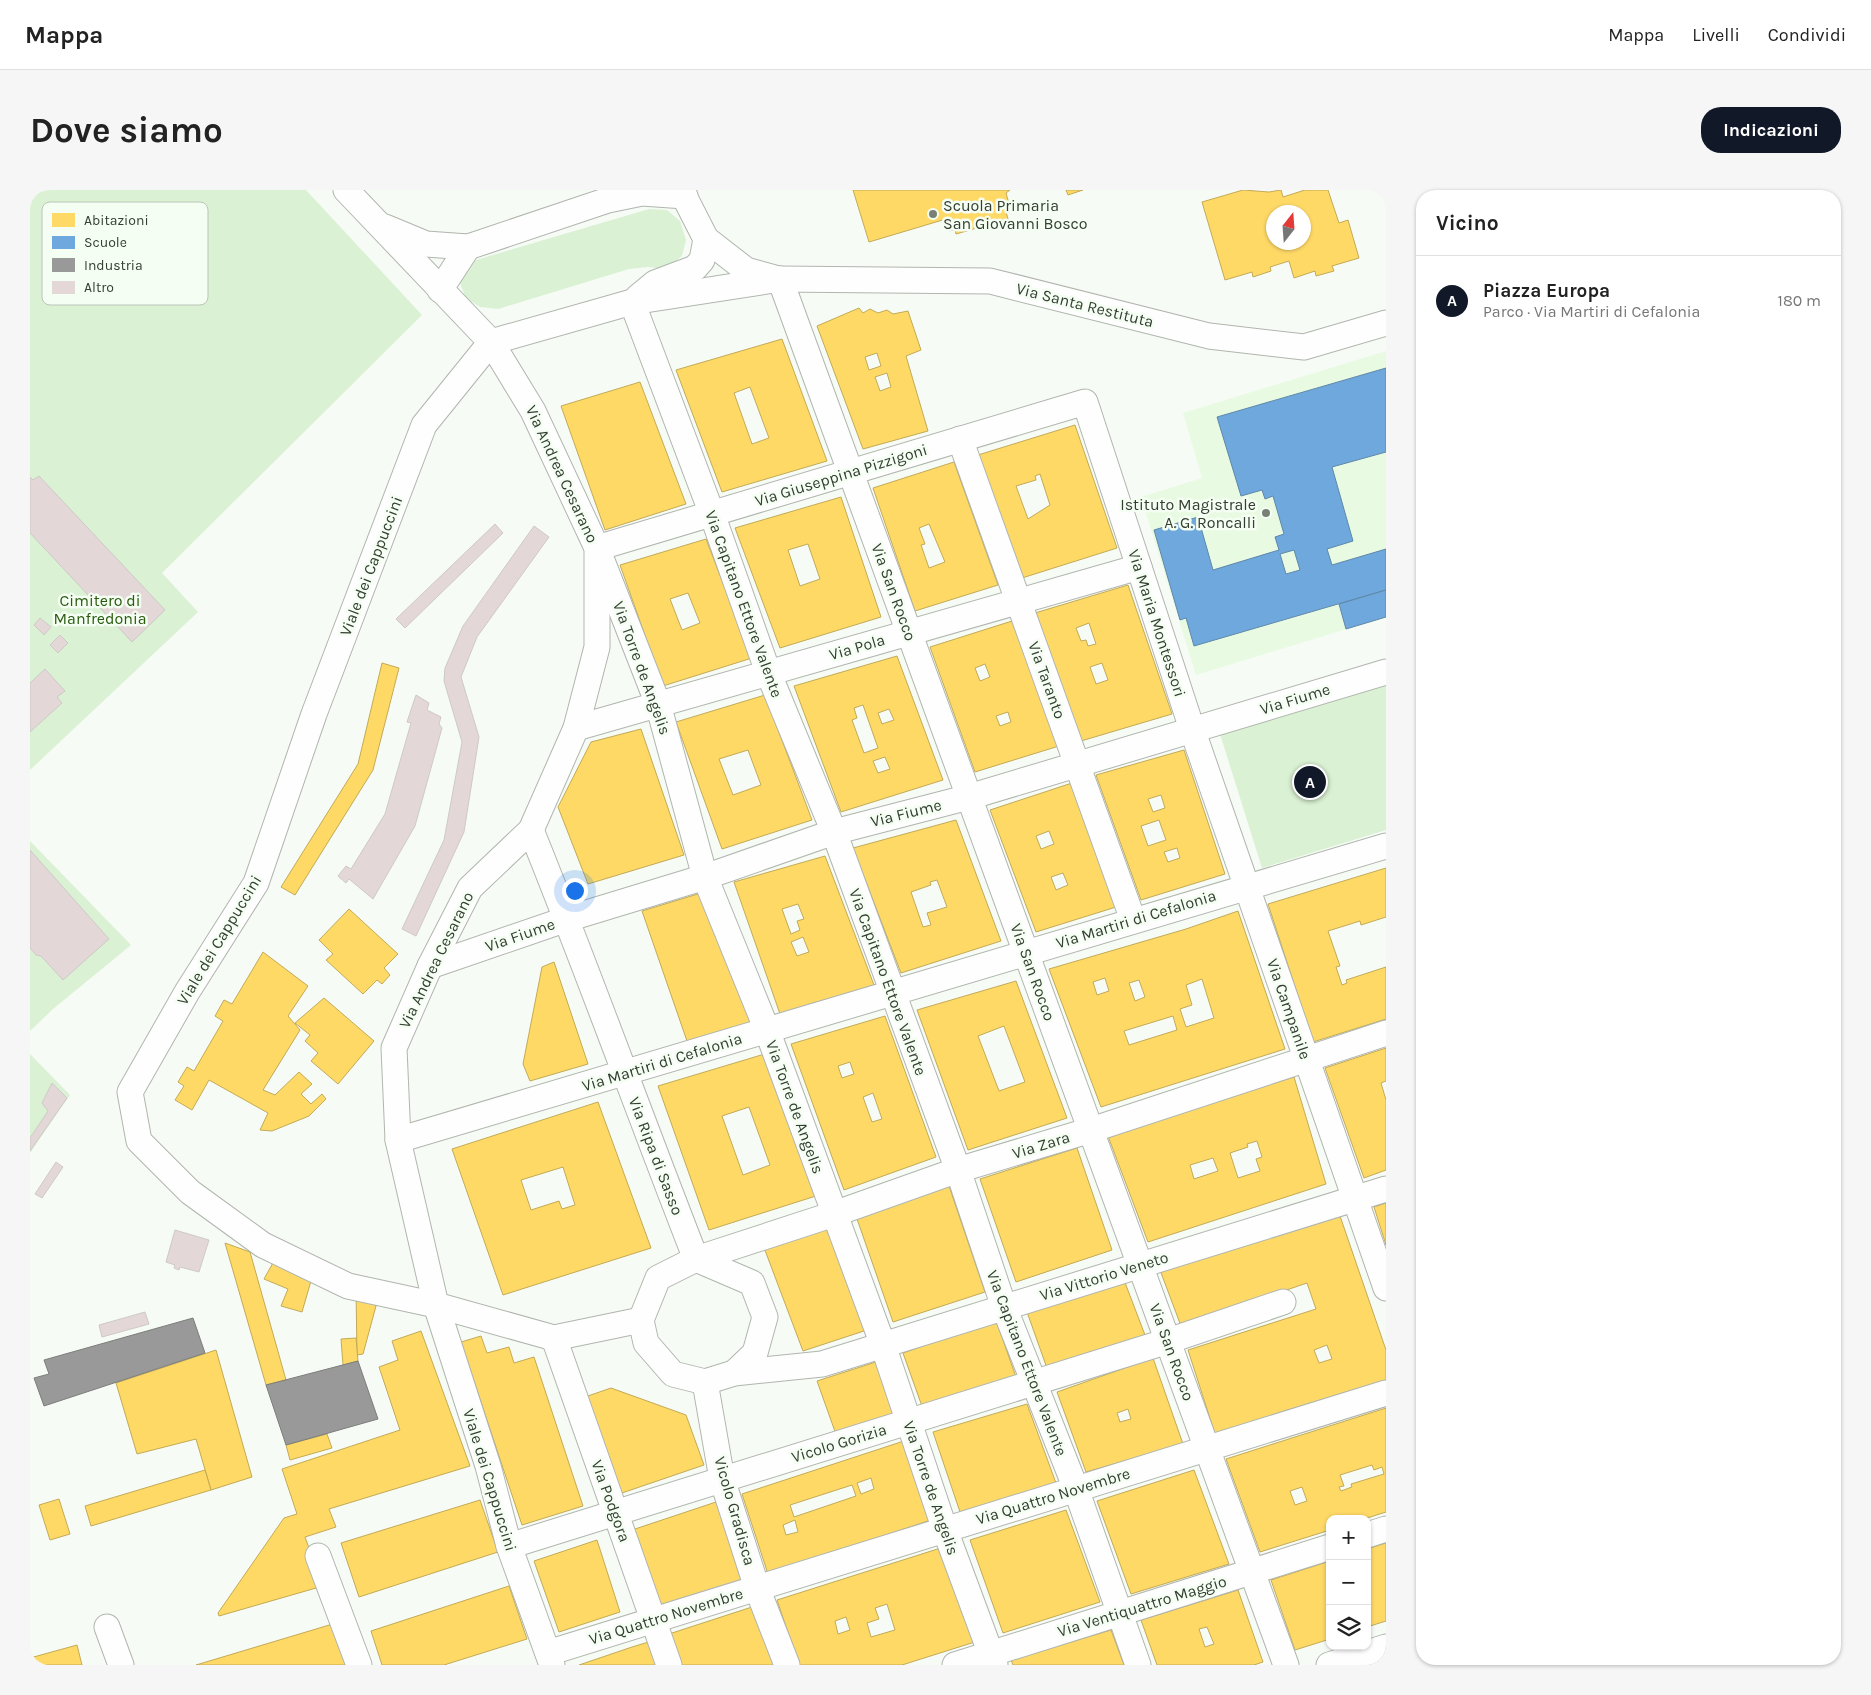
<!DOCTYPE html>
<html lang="it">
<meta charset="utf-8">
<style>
body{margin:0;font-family:Karla,sans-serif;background:#f6f6f6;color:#222}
.controls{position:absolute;right:15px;bottom:15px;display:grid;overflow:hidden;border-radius:10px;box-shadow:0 1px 4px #0004}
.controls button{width:45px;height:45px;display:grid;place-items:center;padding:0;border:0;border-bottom:1px solid #e0e0e0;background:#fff;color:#222;font:25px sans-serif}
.compass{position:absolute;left:1236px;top:15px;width:45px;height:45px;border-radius:50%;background:#fff;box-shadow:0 1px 4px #0004;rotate:17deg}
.you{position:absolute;left:544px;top:700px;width:18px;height:18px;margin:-12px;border:4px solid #fff;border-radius:50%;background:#1a73e8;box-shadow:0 0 0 8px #1a73e833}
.badge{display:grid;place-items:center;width:32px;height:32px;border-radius:50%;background:#111827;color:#fff;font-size:16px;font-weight:700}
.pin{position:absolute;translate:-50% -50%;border:2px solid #fff;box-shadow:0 1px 5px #0006}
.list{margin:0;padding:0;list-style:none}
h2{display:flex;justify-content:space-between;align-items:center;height:65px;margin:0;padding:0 20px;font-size:21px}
h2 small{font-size:16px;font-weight:400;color:#767676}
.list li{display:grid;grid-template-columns:32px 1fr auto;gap:15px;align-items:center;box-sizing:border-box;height:90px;padding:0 20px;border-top:1px solid #e0e0e0}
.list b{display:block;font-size:19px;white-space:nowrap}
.list p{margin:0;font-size:16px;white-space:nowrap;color:#767676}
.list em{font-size:16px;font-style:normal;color:#767676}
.icon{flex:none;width:28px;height:28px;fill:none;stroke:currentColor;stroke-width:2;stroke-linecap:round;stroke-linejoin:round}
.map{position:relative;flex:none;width:1356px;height:1475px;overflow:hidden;border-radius:20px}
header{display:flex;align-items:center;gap:30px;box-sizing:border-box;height:70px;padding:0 25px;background:#fff;border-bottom:1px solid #e0e0e0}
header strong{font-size:24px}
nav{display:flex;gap:28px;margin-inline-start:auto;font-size:18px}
.intro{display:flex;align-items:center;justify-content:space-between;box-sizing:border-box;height:120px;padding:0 30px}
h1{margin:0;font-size:35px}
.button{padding:12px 22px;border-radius:20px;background:#111827;color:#fff;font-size:18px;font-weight:700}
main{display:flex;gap:30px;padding:0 30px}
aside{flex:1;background:#fff;border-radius:20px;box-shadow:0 1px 4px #0004}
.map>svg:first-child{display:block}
.built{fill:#e9fae3}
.green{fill:#daf1d3}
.homes{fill:#ffd966;stroke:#c2aa56;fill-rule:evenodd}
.schools{fill:#6fa8dc;stroke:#5e88a9;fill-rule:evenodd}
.industry{fill:#999;stroke:#7b7e7a}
.building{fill:#e3d7d7;stroke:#cec9c7}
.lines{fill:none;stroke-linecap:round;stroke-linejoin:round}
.minor-casing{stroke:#b0b6ae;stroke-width:27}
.minor{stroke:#fefefe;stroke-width:25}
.poi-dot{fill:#798076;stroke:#f5fef2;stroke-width:2}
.labels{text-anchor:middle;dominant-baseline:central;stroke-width:5;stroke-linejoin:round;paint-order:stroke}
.poi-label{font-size:16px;fill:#353e32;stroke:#f5fef2;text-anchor:start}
.street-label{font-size:16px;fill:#353e32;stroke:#f5fef2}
.park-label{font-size:16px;fill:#295b0f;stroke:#f5fef2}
.key{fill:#f5fef2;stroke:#bbc4b8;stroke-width:1}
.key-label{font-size:14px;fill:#353e32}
</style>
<header>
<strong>Mappa</strong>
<nav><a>Mappa</a><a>Livelli</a><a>Condividi</a></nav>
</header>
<div class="intro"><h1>Dove siamo</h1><a class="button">Indicazioni</a></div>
<main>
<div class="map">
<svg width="1356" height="1475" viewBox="0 0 1356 1475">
<rect width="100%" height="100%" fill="#f6fbf5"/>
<!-- built -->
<polygon class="built" points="1356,161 1356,427 1166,485 1111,307 1172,288 1153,223"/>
<!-- green -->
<g class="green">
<polygon points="0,0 276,0 392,125 132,383 168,422 0,580"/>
<polygon points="619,19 637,20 650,31 656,50 652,66 636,79 618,77 599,79 468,119 450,117 436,108 430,93 436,76 446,70"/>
<polygon points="1356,493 1356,640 1232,678 1190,544"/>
<polygon points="0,651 101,755 23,819 0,841"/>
<polygon points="0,864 40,905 0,963"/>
</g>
<!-- homes -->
<g class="homes">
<polygon points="823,0 980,0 976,3 980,17 975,18 978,29 926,44 925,39 919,41 916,29 839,52"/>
<polygon points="1036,0 1053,0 1038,5"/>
<path d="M 1213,0 L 1239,2 L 1251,0 L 1253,7 L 1275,0 L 1298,0 L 1309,33 L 1318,30 L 1329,68 L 1302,76 L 1304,81 L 1286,86 L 1285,81 L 1264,88 L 1259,71 L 1240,77 L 1241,81 L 1223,87 L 1222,82 L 1195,90 L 1172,12 ZM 1244,22 L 1274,22 L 1274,52 L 1244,52 Z"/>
<path d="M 829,118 L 833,123 L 840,119 L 848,123 L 857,120 L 863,124 L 878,121 L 891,160 L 876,166 L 898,241 L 833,259 L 787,136 ZM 847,163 L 851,176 L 839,180 L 835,167 ZM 857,183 L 861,197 L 850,201 L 845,187 Z"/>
<path d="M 752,149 L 797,271 L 692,302 L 646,180 ZM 720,197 L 739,248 L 722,254 L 704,203 Z"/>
<polygon points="610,192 656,314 575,340 531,216"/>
<path d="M 1045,235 L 1087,358 L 992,388 L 948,265 ZM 1010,284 L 1020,315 L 998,329 L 986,296 L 1006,290 L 1005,286 Z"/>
<path d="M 924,272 L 968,395 L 885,421 L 843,298 ZM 899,334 L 915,372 L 899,378 L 891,355 L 895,354 L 889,338 Z"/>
<path d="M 811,307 L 851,427 L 750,458 L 705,338 ZM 778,354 L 790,389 L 770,396 L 758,360 Z"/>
<path d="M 676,349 L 722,468 L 633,496 L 590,375 ZM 658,403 L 670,433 L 652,440 L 640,409 Z"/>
<path d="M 1098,395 L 1142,524 L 1051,551 L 1005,423 ZM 1059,433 L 1066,454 L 1058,456 L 1056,450 L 1051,451 L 1046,438 ZM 1072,473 L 1078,490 L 1066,494 L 1060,477 Z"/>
<path d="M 982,431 L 1029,556 L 945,582 L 900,457 ZM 955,474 L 960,487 L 950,491 L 945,478 ZM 978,522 L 981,532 L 970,536 L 966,526 Z"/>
<path d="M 867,466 L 913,590 L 811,622 L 764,496 ZM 833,515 L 848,558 L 834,563 L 822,530 L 827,528 L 824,518 ZM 859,519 L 864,530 L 852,534 L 848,523 ZM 855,567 L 860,579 L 848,583 L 843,571 Z"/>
<polygon points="352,473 369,478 343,580 265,705 251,697 328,574"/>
<path d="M 735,505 L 782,630 L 692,659 L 646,532 ZM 718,560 L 731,595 L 703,605 L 689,569 Z"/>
<polygon points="611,539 654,665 558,694 528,617 561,552"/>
<path d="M 1154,560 L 1195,684 L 1111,710 L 1066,585 ZM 1131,605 L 1135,618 L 1123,622 L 1118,609 ZM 1129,630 L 1136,650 L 1118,656 L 1111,636 ZM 1147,658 L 1150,668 L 1138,672 L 1134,662 Z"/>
<path d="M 1042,593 L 1086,717 L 1006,742 L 960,620 ZM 1019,641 L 1024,654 L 1011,659 L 1006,646 ZM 1033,683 L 1038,695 L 1026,700 L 1021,687 Z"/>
<path d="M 926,630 L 971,751 L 871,783 L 823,658 ZM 907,690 L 917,717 L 897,723 L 901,735 L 893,737 L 881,702 L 901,695 L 900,692 Z"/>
<path d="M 795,666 L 844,795 L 750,824 L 704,692 ZM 768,714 L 774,729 L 767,731 L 770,740 L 761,744 L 752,719 ZM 773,747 L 779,762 L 767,766 L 761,752 Z"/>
<polygon points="1356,678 1356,727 1331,735 1330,731 1298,741 1310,776 1306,777 1312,795 1317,793 1316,790 1356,777 1356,829 1283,852 1238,714"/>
<polygon points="681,700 729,830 657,851 612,721"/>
<polygon points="319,719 368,764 354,778 360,785 352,794 347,790 333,804 296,770 303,764 289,750"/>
<path d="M 1208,721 L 1255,859 L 1071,917 L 1019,779 L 1156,739 ZM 1075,788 L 1079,801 L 1067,805 L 1063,792 ZM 1172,789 L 1184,828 L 1156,837 L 1150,819 L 1162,815 L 1156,795 ZM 1109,790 L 1115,807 L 1105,811 L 1099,793 ZM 1143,826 L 1147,840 L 1099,855 L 1094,841 Z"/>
<polygon points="233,762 278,796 258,826 270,840 233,900 245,905 269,882 282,894 271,904 281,914 292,904 296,909 279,926 242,941 230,940 238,923 179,890 162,920 145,910 154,896 148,892 157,877 164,881 193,831 185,826 194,810 202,814"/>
<polygon points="524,772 558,874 500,891 493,874 512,777"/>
<path d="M 986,791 L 1037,928 L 938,960 L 887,820 ZM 974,836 L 995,892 L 969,901 L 948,846 Z"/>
<polygon points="294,808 344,851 308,894 281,871 288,863 275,851 280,845 265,833"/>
<path d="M 855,826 L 906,967 L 814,1000 L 761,854 ZM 820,872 L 824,884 L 812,888 L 808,876 ZM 843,903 L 852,929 L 842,932 L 833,907 Z"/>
<polygon points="1356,858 1356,891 1351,893 1356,910 1356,980 1334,988 1295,878"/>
<path d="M 738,863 L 789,1005 L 679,1040 L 628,896 ZM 719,917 L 740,975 L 713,985 L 692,926 Z"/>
<path d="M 1264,887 L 1296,994 L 1118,1052 L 1078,946 ZM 1227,951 L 1232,967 L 1226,969 L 1230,981 L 1208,988 L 1200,963 L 1218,957 L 1217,954 ZM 1183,968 L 1188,981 L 1164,989 L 1160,975 Z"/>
<path d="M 568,912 L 621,1058 L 473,1105 L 422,959 ZM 533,977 L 545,1015 L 532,1019 L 529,1011 L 501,1020 L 491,990 Z"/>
<polygon points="1047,958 1082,1060 986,1092 950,989"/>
<polygon points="919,996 955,1102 863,1132 826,1026"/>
<polygon points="1356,1013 1356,1055 1344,1017"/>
<path d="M 1310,1026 L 1356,1160 L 1356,1190 L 1186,1247 L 1158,1160 L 1286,1119 L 1277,1093 L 1151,1136 L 1130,1080 ZM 1297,1155 L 1302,1169 L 1289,1173 L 1284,1160 Z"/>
<polygon points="799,1035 837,1140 773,1161 733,1055"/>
<polygon points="195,1053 220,1062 256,1190 236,1195"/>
<polygon points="244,1071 283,1084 272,1122 251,1116 258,1099 234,1089"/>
<polygon points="1094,1090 1115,1145 1018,1181 997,1122"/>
<polygon points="326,1101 346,1116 333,1164 327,1165"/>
<polygon points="966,1130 987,1190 893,1219 873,1163"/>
<polygon points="391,1141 440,1276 299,1319 306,1337 275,1347 293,1396 189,1426 188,1423 254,1328 267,1324 252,1279 370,1240 349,1177 368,1170 362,1151"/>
<polygon points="451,1146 457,1163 479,1157 484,1173 504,1167 553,1316 492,1335 431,1152"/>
<polygon points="326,1148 328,1171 313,1175 311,1149"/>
<polygon points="186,1160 222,1287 181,1300 166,1249 107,1264 86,1193"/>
<path d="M 1123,1168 L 1153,1254 L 1056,1282 L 1027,1202 ZM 1098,1219 L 1101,1229 L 1090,1232 L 1087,1223 Z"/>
<polygon points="849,1171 869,1229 808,1250 787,1191"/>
<polygon points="581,1198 656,1225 674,1275 589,1304 555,1207"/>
<polygon points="997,1214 1026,1293 930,1322 903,1242"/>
<path d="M 1356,1218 L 1356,1322 L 1334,1329 L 1300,1329 L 1300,1340 L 1230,1362 L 1196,1269 ZM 1342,1275 L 1344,1280 L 1352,1277 L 1354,1284 L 1321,1294 L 1322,1297 L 1311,1301 L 1309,1297 L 1314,1296 L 1310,1285 ZM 1272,1297 L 1277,1311 L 1265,1315 L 1260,1301 Z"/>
<polygon points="297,1244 302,1258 260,1270 256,1255"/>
<path d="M 877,1250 L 904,1329 L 738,1384 L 712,1304 ZM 841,1288 L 844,1299 L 831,1304 L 827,1293 ZM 822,1295 L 826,1306 L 764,1327 L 760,1315 ZM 765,1330 L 768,1342 L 756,1345 L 753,1335 Z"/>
<polygon points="175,1280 181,1300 61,1336 55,1316"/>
<polygon points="1164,1280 1199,1374 1101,1404 1067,1311"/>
<polygon points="29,1309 40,1344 20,1350 9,1315"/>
<polygon points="450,1310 468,1362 329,1407 311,1353"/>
<polygon points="689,1311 715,1390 630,1420 602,1340"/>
<polygon points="1036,1320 1070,1412 973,1443 940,1350"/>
<polygon points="567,1350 590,1422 529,1442 504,1371"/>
<polygon points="1356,1353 1356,1431 1337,1437 1337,1359"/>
<path d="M 917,1356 L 948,1451 L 872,1475 L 769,1475 L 747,1410 ZM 857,1414 L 865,1440 L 841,1447 L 837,1433 L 849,1429 L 845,1418 ZM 816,1427 L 820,1440 L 808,1444 L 805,1431 Z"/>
<polygon points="1300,1371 1300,1449 1265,1460 1241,1390"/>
<polygon points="479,1396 497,1449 414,1475 352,1475 341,1441"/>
<path d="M 1208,1400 L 1233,1472 L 1224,1475 L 1127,1475 L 1111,1430 ZM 1177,1437 L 1184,1454 L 1175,1457 L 1169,1439 Z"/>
<polygon points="728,1415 749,1475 650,1475 639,1444"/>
<polygon points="306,1433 321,1475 166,1475"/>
<polygon points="1081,1440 1094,1475 983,1475 981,1470"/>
<polygon points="622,1451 630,1475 549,1475 602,1457"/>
<polygon points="47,1455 52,1475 0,1475 0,1468"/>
</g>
<!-- schools -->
<g class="schools">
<path d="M 1356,178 L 1356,262 L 1302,277 L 1323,351 L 1297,359 L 1302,375 L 1356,359 L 1356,400 L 1164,456 L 1156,428 L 1150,430 L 1124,340 L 1168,327 L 1183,380 L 1249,360 L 1245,347 L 1254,344 L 1243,306 L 1235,309 L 1232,300 L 1211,306 L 1187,227 ZM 1264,360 L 1270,380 L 1256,384 L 1250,364 Z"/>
<polygon points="1356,400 1356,427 1316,439 1309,414"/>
</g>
<!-- industry -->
<g class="industry">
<polygon points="163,1128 175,1163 14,1216 4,1188 19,1184 14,1170"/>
<polygon points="328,1171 348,1229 256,1255 236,1195"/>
</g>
<!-- building -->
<g class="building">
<polygon points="9,286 135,420 102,452 0,343 0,287 3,290"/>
<polygon points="465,334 473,343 375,438 366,429"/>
<polygon points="504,336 519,347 447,447 431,487 449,547 434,642 386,746 372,739 414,650 432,552 414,491 415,478 433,436"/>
<polygon points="10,428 21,437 14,445 4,435"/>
<polygon points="30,445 38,453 28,463 20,455"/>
<polygon points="15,479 35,501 27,507 32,513 0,542 0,493"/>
<polygon points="386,505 399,513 397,520 411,527 409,534 412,538 385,636 343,709 319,689 316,693 308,686 316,676 321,679 355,624 381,533 377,532"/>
<polygon points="0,660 79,749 33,790 11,766 6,765 0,758"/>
<polygon points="22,893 37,908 0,961 0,948 18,921 12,913"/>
<polygon points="26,972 33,977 12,1008 5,1004"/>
<polygon points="145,1040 179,1050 169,1082 150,1077 149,1080 144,1078 145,1075 136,1072"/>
<polygon points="115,1122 119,1134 72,1147 69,1135"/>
</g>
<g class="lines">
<!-- minor casing -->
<g class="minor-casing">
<g id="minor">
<polyline points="316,0 461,152 503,221 567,358 567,457 546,538 501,640 440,698 400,776 364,858 368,950 406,1115 458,1276 479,1356 522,1475"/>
<polyline points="651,0 676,49 716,80 745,88"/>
<polyline points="355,37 396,54 438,57 578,10 612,3 655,6"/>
<polyline points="750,89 1256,1475"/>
<polyline points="410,100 438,57"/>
<polyline points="608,107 625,93 665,78 672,70 676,49"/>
<polyline points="602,112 682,324 738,482 804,642 928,980 974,1117 1046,1299 1108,1475"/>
<polyline points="461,152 394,235 284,524 226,693 157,802 100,902 109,951 160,1002 233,1055 318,1096 406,1115 524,1148 611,1130"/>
<polyline points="461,152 602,112 750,89 960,91 1179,146 1274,157 1356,133"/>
<polyline points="930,249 1103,730"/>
<polyline points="546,538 1109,377"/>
<path d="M 501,640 C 558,781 610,926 666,1069"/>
<polyline points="400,776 537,729 675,687 804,642 939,607 1356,482"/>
<polyline points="1356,843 1061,940 928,980 804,1024 666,1069 628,1088 611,1130 616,1153 643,1184 675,1192 704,1183 792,1174 1356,999"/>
<polyline points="368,950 1356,656"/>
<polyline points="666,1069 722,1093 735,1127 725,1163 704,1183"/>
<polyline points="524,1148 639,1475"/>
<polyline points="675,1192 692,1289 727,1398 757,1475"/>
<polyline points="1337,1345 1356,1339"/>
<polyline points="479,1356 1138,1151 1253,1112"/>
<polyline points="288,1366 329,1475"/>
<polyline points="77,1437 91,1475"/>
<polyline points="518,1463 1356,1203"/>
<polyline points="925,1475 1300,1357"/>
<polyline points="965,1475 915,1340 853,1155 737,840 675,687 628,514 567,358 1055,212 1162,539 1356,1098"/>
<polyline points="1299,1475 1356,1457"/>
</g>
</g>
<!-- minor -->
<use href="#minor" class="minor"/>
</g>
<!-- markers -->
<g class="poi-dot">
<circle cx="903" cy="24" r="5"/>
<circle cx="1236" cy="323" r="5"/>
</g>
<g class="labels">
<!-- poi labels -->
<g class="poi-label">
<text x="913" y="15">Scuola Primaria<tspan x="913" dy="18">San Giovanni Bosco</tspan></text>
<text x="1226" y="314" text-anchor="end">Istituto Magistrale<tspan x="1226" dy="18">A. G. Roncalli</tspan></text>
</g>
<!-- street labels -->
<g class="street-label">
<text transform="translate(1055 115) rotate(14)">Via Santa Restituta</text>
<text transform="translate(532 284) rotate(65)">Via Andrea Cesarano</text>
<text transform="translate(811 285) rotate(-17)">Via Giuseppina Pizzigoni</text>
<text transform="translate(341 376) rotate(-69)">Viale dei Cappuccini</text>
<text transform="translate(864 402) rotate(70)">Via San Rocco</text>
<text transform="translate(714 414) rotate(70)">Via Capitano Ettore Valente</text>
<text transform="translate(1127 433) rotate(72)">Via Maria Montessori</text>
<text transform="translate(827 457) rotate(-16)">Via Pola</text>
<text transform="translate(612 478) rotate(70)">Via Torre de Angelis</text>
<text transform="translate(1017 490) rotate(70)">Via Taranto</text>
<text transform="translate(1265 509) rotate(-17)">Via Fiume</text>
<text transform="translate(876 623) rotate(-14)">Via Fiume</text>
<text transform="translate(1106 729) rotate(-17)">Via Martiri di Cefalonia</text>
<text transform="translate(490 745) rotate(-19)">Via Fiume</text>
<text transform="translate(189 750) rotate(-59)">Viale dei Cappuccini</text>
<text transform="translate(406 770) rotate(-64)">Via Andrea Cesarano</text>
<text transform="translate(1003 782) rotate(70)">Via San Rocco</text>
<text transform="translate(858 792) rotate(70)">Via Capitano Ettore Valente</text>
<text transform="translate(1259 819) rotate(71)">Via Campanile</text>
<text transform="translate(632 872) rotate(-17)">Via Martiri di Cefalonia</text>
<text transform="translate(765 917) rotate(70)">Via Torre de Angelis</text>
<text transform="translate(1011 955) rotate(-17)">Via Zara</text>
<text transform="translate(626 966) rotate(69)">Via Ripa di Sasso</text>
<text transform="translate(1074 1086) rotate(-17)">Via Vittorio Veneto</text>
<text transform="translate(1142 1162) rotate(70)">Via San Rocco</text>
<text transform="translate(997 1173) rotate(69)">Via Capitano Ettore Valente</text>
<text transform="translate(809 1253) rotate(-17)">Vicolo Gorizia</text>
<text transform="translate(460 1290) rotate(73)">Viale dei Cappuccini</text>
<text transform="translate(901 1298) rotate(71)">Via Torre de Angelis</text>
<text transform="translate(1023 1306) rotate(-17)">Via Quattro Novembre</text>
<text transform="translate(581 1311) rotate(70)">Via Podgora</text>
<text transform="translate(705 1321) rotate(74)">Vicolo Gradisca</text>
<text transform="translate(1112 1416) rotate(-17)">Via Ventiquattro Maggio</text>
<text transform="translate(636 1426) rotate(-17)">Via Quattro Novembre</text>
</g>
<!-- park labels -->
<g class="park-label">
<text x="70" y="410">Cimitero di<tspan x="70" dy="18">Manfredonia</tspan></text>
</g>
</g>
<!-- legend -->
<rect x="12" y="12" width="166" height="103" rx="8" class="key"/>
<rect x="22" y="23" width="23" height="14" fill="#ffd966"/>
<rect x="22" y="46" width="23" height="13" fill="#6fa8dc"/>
<rect x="22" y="68" width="23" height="14" fill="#999"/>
<rect x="22" y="91" width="23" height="13" fill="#e3d7d7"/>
<g class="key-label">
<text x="54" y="35">Abitazioni</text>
<text x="54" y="57">Scuole</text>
<text x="54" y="80">Industria</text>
<text x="54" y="102">Altro</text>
</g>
</svg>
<div class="controls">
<button>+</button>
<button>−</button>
<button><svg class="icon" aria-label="layers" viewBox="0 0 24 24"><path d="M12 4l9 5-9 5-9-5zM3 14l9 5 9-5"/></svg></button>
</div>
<svg class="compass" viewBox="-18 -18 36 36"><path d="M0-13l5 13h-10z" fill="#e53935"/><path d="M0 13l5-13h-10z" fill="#767676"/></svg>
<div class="you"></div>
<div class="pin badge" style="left:1280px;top:592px">A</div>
</div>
<aside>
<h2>Vicino<small></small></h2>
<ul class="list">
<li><span class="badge">A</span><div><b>Piazza Europa</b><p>Parco · Via Martiri di Cefalonia</p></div><em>180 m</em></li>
</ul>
</aside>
</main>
